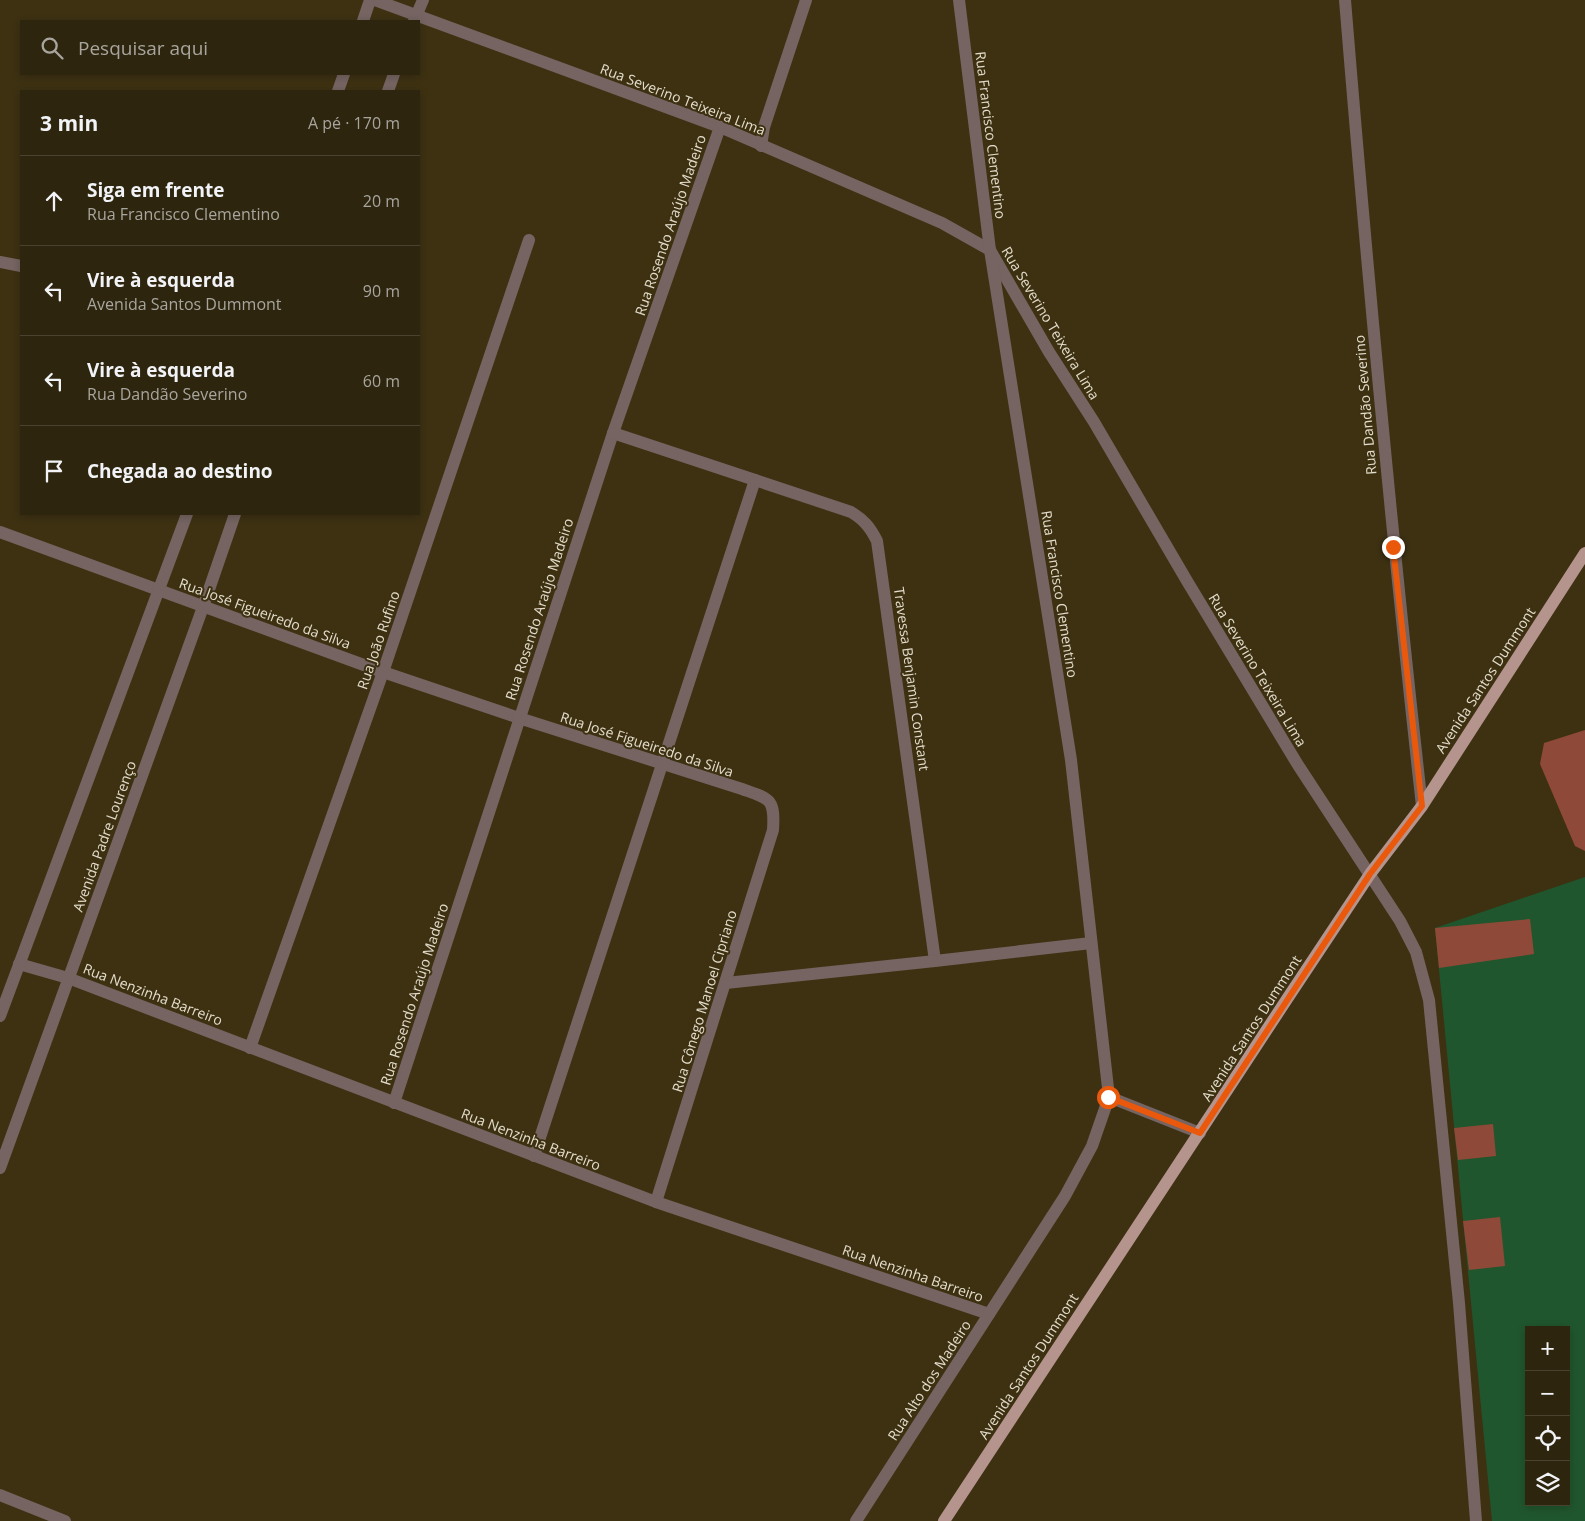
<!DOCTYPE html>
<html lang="pt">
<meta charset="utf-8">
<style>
body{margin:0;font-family:"Open Sans",sans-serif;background:#3a311c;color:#f1f3f6}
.controls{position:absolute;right:15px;bottom:15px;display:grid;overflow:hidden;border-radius:0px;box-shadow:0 2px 8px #0003}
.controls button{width:45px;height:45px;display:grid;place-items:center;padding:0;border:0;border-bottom:1px solid #49422e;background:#2e250e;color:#f1f3f6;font:25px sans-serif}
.stop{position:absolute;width:15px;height:15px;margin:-11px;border:4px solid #ea580c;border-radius:50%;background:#fff}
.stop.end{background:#ea580c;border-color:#fff;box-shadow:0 1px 5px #0008}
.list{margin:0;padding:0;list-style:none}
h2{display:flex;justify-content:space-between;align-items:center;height:65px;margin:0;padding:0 20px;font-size:21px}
h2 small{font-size:16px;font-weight:400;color:#a7a59e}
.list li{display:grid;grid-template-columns:32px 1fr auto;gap:15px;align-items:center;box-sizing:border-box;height:90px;padding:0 20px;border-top:1px solid #49422e}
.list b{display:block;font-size:19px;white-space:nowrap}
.list p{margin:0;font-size:16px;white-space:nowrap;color:#a7a59e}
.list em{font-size:16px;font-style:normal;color:#a7a59e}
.icon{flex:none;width:28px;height:28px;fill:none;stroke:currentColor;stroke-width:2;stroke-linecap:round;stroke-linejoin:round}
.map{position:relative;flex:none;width:1585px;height:1521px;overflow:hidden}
.search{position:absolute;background:#2e250e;box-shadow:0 2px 8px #0003;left:20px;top:20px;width:400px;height:55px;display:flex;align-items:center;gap:12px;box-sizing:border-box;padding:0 18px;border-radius:0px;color:#a7a59e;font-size:19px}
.panel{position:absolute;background:#2e250e;box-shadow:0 2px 8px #0003;left:20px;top:90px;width:400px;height:425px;border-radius:0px}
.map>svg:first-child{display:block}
.green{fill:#20562d;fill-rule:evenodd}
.building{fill:#8f4938}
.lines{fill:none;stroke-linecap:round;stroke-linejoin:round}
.service{stroke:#756461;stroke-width:12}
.minor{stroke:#756461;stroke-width:12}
.primary{stroke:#b6948e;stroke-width:12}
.route{stroke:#ea580c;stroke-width:6}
.labels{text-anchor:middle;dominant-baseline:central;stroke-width:4;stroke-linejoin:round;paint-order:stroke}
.street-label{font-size:14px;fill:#e4ddcc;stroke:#3d3112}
</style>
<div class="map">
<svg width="1585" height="1521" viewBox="0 0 1585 1521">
<rect width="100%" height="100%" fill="#3d3112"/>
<!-- green -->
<path class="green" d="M 1585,877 L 1585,1521 L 1492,1521 L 1435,928 ZM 1529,1330 L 1566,1330 L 1566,1502 L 1529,1502 Z"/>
<!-- building -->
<g class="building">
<polygon points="1585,730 1585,851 1575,846 1540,764 1544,743"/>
<polygon points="1530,919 1534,954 1439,968 1435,928"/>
<polygon points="1493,1124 1496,1156 1458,1160 1454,1128"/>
<polygon points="1500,1217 1505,1266 1469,1270 1463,1221"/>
</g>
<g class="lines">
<!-- service -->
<g class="service">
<polyline points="761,146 764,127 806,0"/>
<path d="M 755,480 L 851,512 C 864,520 870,527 877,541 L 935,961"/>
</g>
<!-- minor -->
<g class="minor">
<polyline points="375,0 720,127 942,223 990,250 1049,352 1094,422 1187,581 1298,765 1400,921 1416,952 1429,1000 1459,1303 1476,1521"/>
<polyline points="959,0 990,250 1071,760 1109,1097 1200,1133"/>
<path d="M 1345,0 C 1367,269 1392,538 1422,806"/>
<polyline points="363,21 370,0"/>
<polyline points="414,21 423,0"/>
<polyline points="338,91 344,74"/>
<polyline points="388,91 394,74"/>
<polyline points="0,262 21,266"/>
<path d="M 0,532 L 383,672 L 519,718 L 742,789 C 770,799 775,798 773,830 L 656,1202"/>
<polyline points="19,964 68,978 656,1202 989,1314"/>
<polyline points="726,983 935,961 1091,943"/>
<polyline points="0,1016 187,514"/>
<polyline points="250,1048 383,672 529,240"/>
<polyline points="394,1103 613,433 720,127"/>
<polyline points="534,1156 755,480 613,433"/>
<polyline points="0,1168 203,607 235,514"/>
<polyline points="0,1495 65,1521"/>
<polyline points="856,1521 1065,1196 1092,1146 1109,1097"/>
</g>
<!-- primary -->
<polyline class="primary" points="944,1521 1287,999 1370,874 1422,806 1585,553"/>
</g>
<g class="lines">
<!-- route -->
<polyline class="route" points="1108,1097 1200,1133 1370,874 1422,806 1393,547"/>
</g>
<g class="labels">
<!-- street labels -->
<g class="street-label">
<text transform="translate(683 99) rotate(21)">Rua Severino Teixeira Lima</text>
<text transform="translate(991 135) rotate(83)">Rua Francisco Clementino</text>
<text transform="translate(670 225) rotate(-71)">Rua Rosendo Araújo Madeiro</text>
<text transform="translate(1051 323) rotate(59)">Rua Severino Teixeira Lima</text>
<text transform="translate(1365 405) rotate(-95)">Rua Dandão Severino</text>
<text transform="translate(1060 594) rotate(81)">Rua Francisco Clementino</text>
<text transform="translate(539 609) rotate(-72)">Rua Rosendo Araújo Madeiro</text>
<text transform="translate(265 613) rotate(20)">Rua José Figueiredo da Silva</text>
<text transform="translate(378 640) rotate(-71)">Rua João Rufino</text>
<text transform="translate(1258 670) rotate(59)">Rua Severino Teixeira Lima</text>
<text transform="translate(912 679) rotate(82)">Travessa Benjamin Constant</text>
<text transform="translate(1485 680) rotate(-57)">Avenida Santos Dummont</text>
<text transform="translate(647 744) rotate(18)">Rua José Figueiredo da Silva</text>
<text transform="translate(104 836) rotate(-70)">Avenida Padre Lourenço</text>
<text transform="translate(153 994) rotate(21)">Rua Nenzinha Barreiro</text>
<text transform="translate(414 994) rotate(-72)">Rua Rosendo Araújo Madeiro</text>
<text transform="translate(704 1001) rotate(-73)">Rua Cônego Manoel Cipriano</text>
<text transform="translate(1251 1028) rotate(-57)">Avenida Santos Dummont</text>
<text transform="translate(531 1139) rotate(21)">Rua Nenzinha Barreiro</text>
<text transform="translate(913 1273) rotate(19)">Rua Nenzinha Barreiro</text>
<text transform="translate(1028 1366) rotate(-57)">Avenida Santos Dummont</text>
<text transform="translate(929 1380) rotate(-57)">Rua Alto dos Madeiro</text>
</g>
</g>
</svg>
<div class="controls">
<button>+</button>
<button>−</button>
<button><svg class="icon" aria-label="locate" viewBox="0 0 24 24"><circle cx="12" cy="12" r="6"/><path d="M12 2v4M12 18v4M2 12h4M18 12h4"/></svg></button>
<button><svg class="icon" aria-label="layers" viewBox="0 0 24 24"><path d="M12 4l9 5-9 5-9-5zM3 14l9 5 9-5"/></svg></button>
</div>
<div class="stop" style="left:1108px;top:1097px"></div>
<div class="stop end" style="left:1393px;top:547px"></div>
<div class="search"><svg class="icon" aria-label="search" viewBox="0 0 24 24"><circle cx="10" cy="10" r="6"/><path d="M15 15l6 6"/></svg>Pesquisar aqui</div>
<section class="panel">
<h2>3 min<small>A pé · 170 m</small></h2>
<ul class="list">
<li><svg class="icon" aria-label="ahead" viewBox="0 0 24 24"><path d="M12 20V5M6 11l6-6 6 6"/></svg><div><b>Siga em frente</b><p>Rua Francisco Clementino</p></div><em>20 m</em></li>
<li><svg class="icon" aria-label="left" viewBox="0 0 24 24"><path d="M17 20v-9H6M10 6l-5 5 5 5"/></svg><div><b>Vire à esquerda</b><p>Avenida Santos Dummont</p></div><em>90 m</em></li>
<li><svg class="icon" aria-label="left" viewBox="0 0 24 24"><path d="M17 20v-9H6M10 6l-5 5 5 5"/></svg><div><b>Vire à esquerda</b><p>Rua Dandão Severino</p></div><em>60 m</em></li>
<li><svg class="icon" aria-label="arrive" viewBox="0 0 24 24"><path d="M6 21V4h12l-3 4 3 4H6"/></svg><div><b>Chegada ao destino</b></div></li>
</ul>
</section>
</div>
